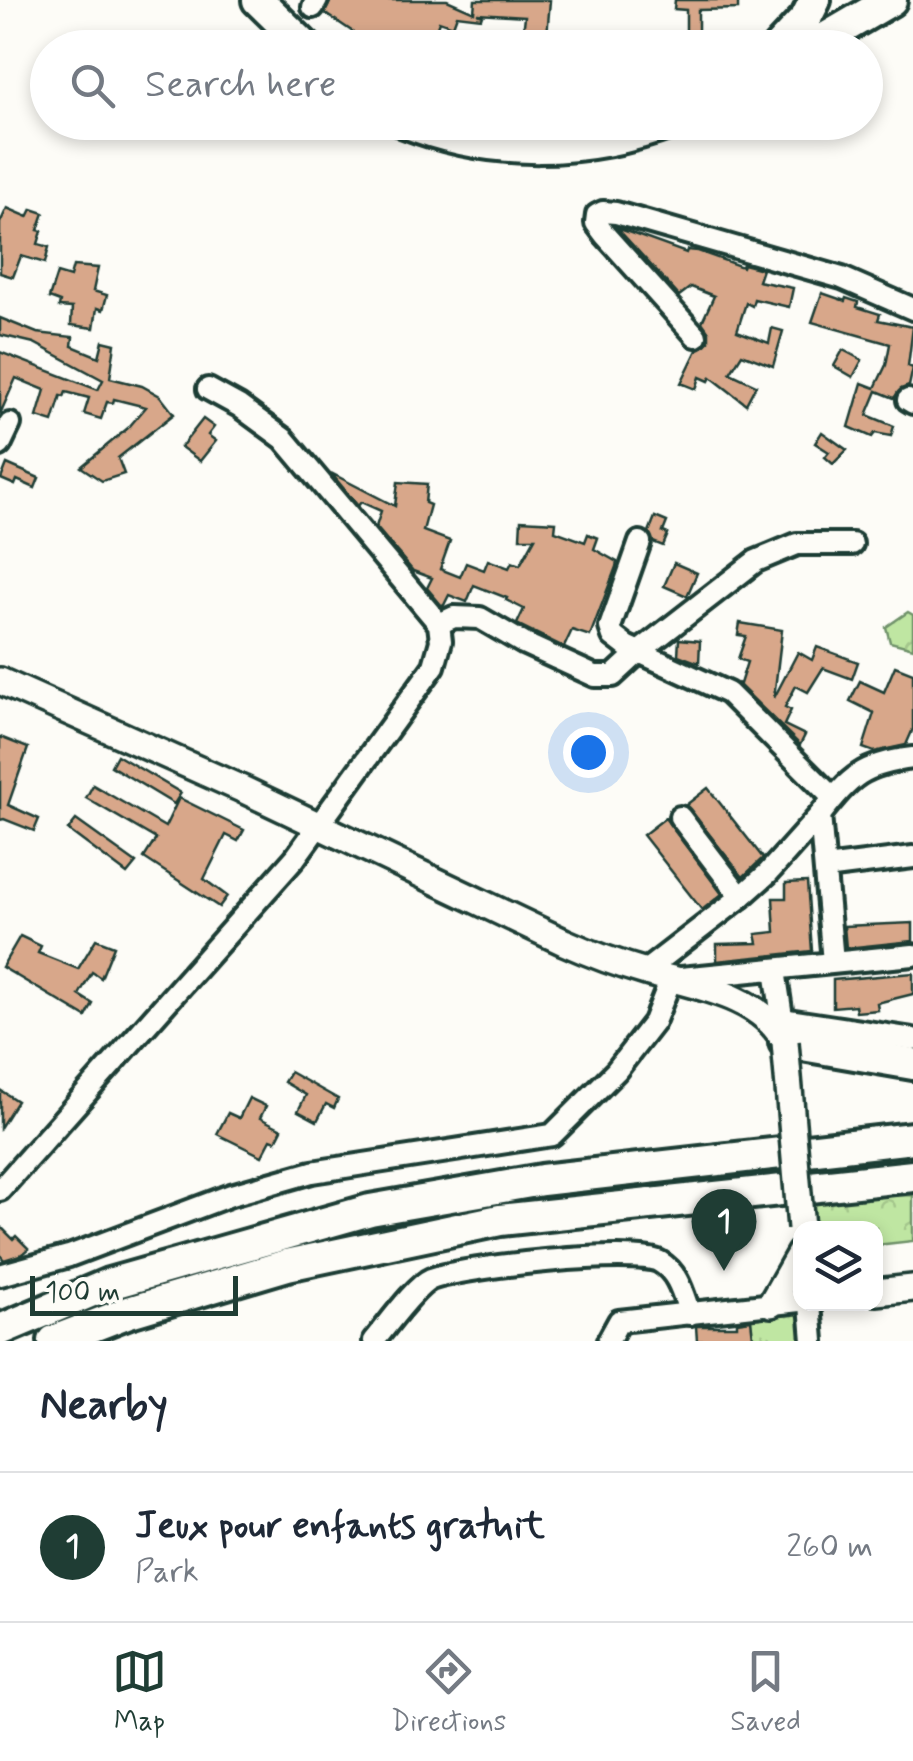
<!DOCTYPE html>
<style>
body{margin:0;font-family:Mynerve,sans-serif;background:#f2f2f3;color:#1f2937}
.controls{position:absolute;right:30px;bottom:30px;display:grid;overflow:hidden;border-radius:20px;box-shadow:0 5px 15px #0003}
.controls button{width:90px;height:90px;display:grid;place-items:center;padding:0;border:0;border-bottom:2px solid #e0e1e3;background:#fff;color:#1f2937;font:50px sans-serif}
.scale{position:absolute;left:30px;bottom:25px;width:208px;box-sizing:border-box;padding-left:10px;border:5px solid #1f3d34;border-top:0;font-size:28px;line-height:35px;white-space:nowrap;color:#1f3d34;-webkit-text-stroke:8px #fdfcf7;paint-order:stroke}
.you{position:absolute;left:588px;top:752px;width:35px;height:35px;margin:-25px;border:8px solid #fff;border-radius:50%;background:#1a73e8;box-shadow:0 0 0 15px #1a73e833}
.badge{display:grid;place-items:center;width:65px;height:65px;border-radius:50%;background:#1f3d34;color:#fff;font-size:32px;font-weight:700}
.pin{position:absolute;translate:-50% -82px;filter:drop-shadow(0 2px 5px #0008)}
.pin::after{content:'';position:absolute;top:52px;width:35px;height:30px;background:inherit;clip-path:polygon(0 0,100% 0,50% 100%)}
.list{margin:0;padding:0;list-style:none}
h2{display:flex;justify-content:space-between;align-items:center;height:130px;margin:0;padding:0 40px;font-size:42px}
h2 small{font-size:32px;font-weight:400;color:#747a83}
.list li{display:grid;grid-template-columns:65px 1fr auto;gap:30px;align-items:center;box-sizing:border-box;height:150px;padding:0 40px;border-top:2px solid #e0e1e3}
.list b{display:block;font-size:38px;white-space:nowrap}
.list p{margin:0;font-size:32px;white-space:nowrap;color:#747a83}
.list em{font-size:32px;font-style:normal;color:#747a83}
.icon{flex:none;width:55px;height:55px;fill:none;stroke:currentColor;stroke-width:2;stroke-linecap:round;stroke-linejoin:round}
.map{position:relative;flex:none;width:913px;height:1341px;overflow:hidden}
.search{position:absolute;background:#fff;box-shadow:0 5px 15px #0003;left:30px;right:30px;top:30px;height:110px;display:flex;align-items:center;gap:25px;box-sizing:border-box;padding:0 35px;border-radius:55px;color:#747a83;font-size:38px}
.sheet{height:280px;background:#fff}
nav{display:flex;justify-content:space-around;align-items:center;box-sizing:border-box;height:140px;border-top:2px solid #e0e1e3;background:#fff;font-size:28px;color:#747a83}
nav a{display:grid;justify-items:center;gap:5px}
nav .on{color:#1f3d34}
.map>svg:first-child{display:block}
.grass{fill:url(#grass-tufts);stroke:#6f926b;stroke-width:2.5}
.forest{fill:url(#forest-crowns);stroke:#6f926b;stroke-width:2.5}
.building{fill:#d8a78a;stroke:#1f3d34;stroke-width:2.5}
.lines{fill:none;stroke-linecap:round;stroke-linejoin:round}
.minor-casing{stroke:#1f3d34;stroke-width:28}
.major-casing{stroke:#1f3d34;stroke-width:32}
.highway-casing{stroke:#1f3d34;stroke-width:38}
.minor{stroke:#fdfcf7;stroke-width:20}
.major{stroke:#fdfcf7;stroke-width:25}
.highway{stroke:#fdfcf7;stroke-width:30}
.major-bridge-casing{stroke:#1f3d34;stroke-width:32;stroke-linecap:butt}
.major-bridge{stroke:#fdfcf7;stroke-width:25}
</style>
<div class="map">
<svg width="913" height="1341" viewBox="0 0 913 1341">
<defs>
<pattern id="grass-tufts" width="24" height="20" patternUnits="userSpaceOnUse" patternTransform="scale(2.5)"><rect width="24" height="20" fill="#bfe6a2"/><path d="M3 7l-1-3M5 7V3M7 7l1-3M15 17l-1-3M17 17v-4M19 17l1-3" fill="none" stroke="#a4c68c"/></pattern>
<pattern id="forest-crowns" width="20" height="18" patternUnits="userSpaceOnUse" patternTransform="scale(2.5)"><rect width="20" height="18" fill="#bfe6a2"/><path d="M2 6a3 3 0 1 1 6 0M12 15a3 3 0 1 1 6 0" fill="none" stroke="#a4c68c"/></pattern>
</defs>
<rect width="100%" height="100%" fill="#fdfcf7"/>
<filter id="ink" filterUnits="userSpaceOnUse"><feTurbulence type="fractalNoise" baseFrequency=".01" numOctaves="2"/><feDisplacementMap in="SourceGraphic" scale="20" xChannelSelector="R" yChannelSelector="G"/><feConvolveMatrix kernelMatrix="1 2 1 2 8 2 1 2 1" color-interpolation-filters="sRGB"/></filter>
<g filter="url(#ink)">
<!-- grass -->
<polygon class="grass" points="800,1314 803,1341 752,1341 751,1319"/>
<!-- forest -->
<g class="forest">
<polygon points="908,612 913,615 913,648 890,642 886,627"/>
<polygon points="913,1195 913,1241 876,1245 876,1228 811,1228 810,1199"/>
</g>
<!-- building -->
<g class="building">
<polygon points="331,0 447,0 474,12 475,0 550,0 547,36 523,34 525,16 477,13 482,15 481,18 457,15 453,26 439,21 429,48 368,48 362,44 365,40 325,13"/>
<polygon points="675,0 738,0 738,9 698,10 698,34 686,34 686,10 674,9"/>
<polygon points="7,208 28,217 32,209 44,213 38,230 42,231 38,244 49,247 45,263 21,256 13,277 0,273 0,223"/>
<polygon points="617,228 686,253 687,250 698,251 742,267 743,264 762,269 758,281 793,288 789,307 754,299 752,306 746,303 737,331 769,343 772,328 783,331 773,366 742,354 730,373 756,385 746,404 711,377 709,381 700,377 696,389 681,383 697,350 709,341 709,332 702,322 714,296 691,287 679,296"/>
<polygon points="73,266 98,268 93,291 107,295 103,310 97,308 94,328 71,325 72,308 59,307 60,302 49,298 57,273 70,277"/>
<polygon points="822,293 845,301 846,298 858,302 857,307 880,314 878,320 913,327 908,366 913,368 909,386 901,389 894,398 877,391 867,415 894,426 891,436 875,433 872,437 849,427 862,383 875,388 886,365 890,344 812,322"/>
<polygon points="0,318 37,333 73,337 72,346 99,357 103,341 115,344 110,378 142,386 160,396 174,414 118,458 124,474 102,481 81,467 128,428 146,407 114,399 113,403 107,402 101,419 84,414 89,398 66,392 64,397 61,396 53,422 37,417 45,390 16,378 0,414 0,352 98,390 103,380 34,343 0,335"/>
<polygon points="843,350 862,360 853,377 834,366"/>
<polygon points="203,419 214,427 208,435 216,441 200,461 181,447"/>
<polygon points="822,432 847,450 833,464 825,457 829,452 815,443"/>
<polygon points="7,464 39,478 35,488 17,480 15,485 1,479"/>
<polygon points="331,473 395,506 398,482 427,484 425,503 430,505 423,531 450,541 440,569 460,577 466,563 484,570 488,560 509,568 512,562 520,565 535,538 520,538 521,520 556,522 555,531 585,542 588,534 598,538 594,549 617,562 616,567 590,636 572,630 564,647 517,624 524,609 506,600 507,598 474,585 467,602 449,595 443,607 427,588 432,578 413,571 376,527 381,511 361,502 358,506"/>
<polygon points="655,517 667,522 663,532 668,534 663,546 653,542 649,532"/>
<polygon points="674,563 697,573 687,596 664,586"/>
<polygon points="740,623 782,630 774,698 798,652 812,660 817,647 858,662 852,679 823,668 808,692 796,686 785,707 791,710 784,725 805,735 800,745 737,683 740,684 747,662 738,659 746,636 738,635"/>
<polygon points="679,639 700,641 699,663 678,655"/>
<polygon points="895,666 913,673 913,729 906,745 874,752 863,748 874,713 850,701 860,681 884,692"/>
<polygon points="0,737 28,748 8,805 39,819 34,831 4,819 0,820"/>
<polygon points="117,755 181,793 174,804 111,766"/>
<polygon points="93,785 165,827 179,798 244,830 238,841 226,835 204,879 227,896 219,907 144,858 156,839 86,798"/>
<polygon points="708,788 763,858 743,877 686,805"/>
<polygon points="665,818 722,894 702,910 643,835"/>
<polygon points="76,820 136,863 127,874 68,830"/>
<polygon points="807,882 812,951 717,961 717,944 758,943 756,934 775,932 773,898 786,898 786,883"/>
<polygon points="913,923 913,941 846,948 844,926"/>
<polygon points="20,936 41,946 38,953 78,969 96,939 114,946 101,978 92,972 79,995 93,1004 86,1017 2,967"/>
<polygon points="913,973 913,994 877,1003 878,1010 856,1012 855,1005 833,1007 833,980"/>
<polygon points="290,1072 338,1099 334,1108 326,1104 317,1121 298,1111 306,1095 284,1082"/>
<polygon points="0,1090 17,1101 0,1128"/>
<polygon points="249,1098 266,1106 260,1118 282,1129 276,1141 271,1139 262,1156 217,1134 228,1113 239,1118"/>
<polygon points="0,1226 13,1239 16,1236 29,1249 23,1254 4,1260 0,1255"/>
<polygon points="751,1320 753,1337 744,1338 744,1341 697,1341 696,1326 737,1326 737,1322"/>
</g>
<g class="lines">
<!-- minor casing -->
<g class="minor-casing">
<g id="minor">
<polyline points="313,7 317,0"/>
<polyline points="696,336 605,235 596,223 597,215 603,212 616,213 842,278 913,309"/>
<polyline points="908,400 913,403"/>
<polyline points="0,445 10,424"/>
<polyline points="640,542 610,627 613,636 626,646 728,693 833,798"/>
<polyline points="439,624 454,617 480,618 523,643 595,676 613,676 640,651 756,561 797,544 852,544"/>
<polyline points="680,817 741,897"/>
<polyline points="825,868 913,857"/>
<path d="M 833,962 L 820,815 C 851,776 863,764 913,758"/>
<polyline points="775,970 784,1030"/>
<polyline points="644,972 741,897 768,873 820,815"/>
<polyline points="762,1016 913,1039"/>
<polyline points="0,1190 295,858 434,666 441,641 439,624 284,439 239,406 208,389"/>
<polyline points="0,1275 69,1256 231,1195 312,1172 552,1135 616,1071 654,1022 671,979 913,955"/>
<polyline points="810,1304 813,1341"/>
<path d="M 374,1341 C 387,1326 415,1286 431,1279 C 460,1267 638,1248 660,1262 C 679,1273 683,1295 690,1314"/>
<polyline points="608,1341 619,1321 800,1301"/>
</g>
</g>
<!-- major casing -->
<g class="major-casing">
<g id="major">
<path d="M 0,681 L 242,789 L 564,942 C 591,954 618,964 646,972 C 693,986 760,994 785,1042"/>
<polyline points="876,1292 913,1288"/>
<polyline points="771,1304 800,1253"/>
</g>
</g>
<!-- highway casing -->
<g class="highway-casing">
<g id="highway">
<polyline points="258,0 307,48"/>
<polyline points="778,48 806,18 815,0"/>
<polyline points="809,48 891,0"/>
<path d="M 405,122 C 491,156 586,155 673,122"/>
<polyline points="785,1042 913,1064"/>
<polyline points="0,1330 109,1284 370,1210 542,1180 913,1138"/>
<polyline points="54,1341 129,1312 287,1265 500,1220 913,1176"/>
</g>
</g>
<!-- minor -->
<use href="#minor" class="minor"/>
<!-- major -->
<use href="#major" class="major"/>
<!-- highway -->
<use href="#highway" class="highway"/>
<!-- major-bridge casing -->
<g class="major-bridge-casing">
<polyline id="major-bridge" points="785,1042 801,1228"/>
</g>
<!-- major-bridge -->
<use href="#major-bridge" class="major-bridge"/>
</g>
</g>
</svg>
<div class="controls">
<button><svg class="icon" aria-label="layers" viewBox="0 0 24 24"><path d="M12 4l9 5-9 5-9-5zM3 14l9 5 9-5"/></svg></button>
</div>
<div class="scale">100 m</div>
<div class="you"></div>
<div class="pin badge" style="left:724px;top:1271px">1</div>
<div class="search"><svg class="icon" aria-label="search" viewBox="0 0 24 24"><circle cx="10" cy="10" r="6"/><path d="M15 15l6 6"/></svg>Search here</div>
</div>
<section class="sheet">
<h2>Nearby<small></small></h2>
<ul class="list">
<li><span class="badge">1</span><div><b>Jeux pour enfants gratuit</b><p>Park</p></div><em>260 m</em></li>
</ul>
</section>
<nav>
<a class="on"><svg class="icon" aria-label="map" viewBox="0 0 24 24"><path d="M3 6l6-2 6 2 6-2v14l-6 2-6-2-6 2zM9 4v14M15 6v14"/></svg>Map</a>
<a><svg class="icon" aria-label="directions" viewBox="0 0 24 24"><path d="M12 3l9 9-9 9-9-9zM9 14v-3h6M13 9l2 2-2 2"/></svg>Directions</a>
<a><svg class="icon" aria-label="saved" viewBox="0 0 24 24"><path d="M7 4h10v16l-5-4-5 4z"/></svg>Saved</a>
</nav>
